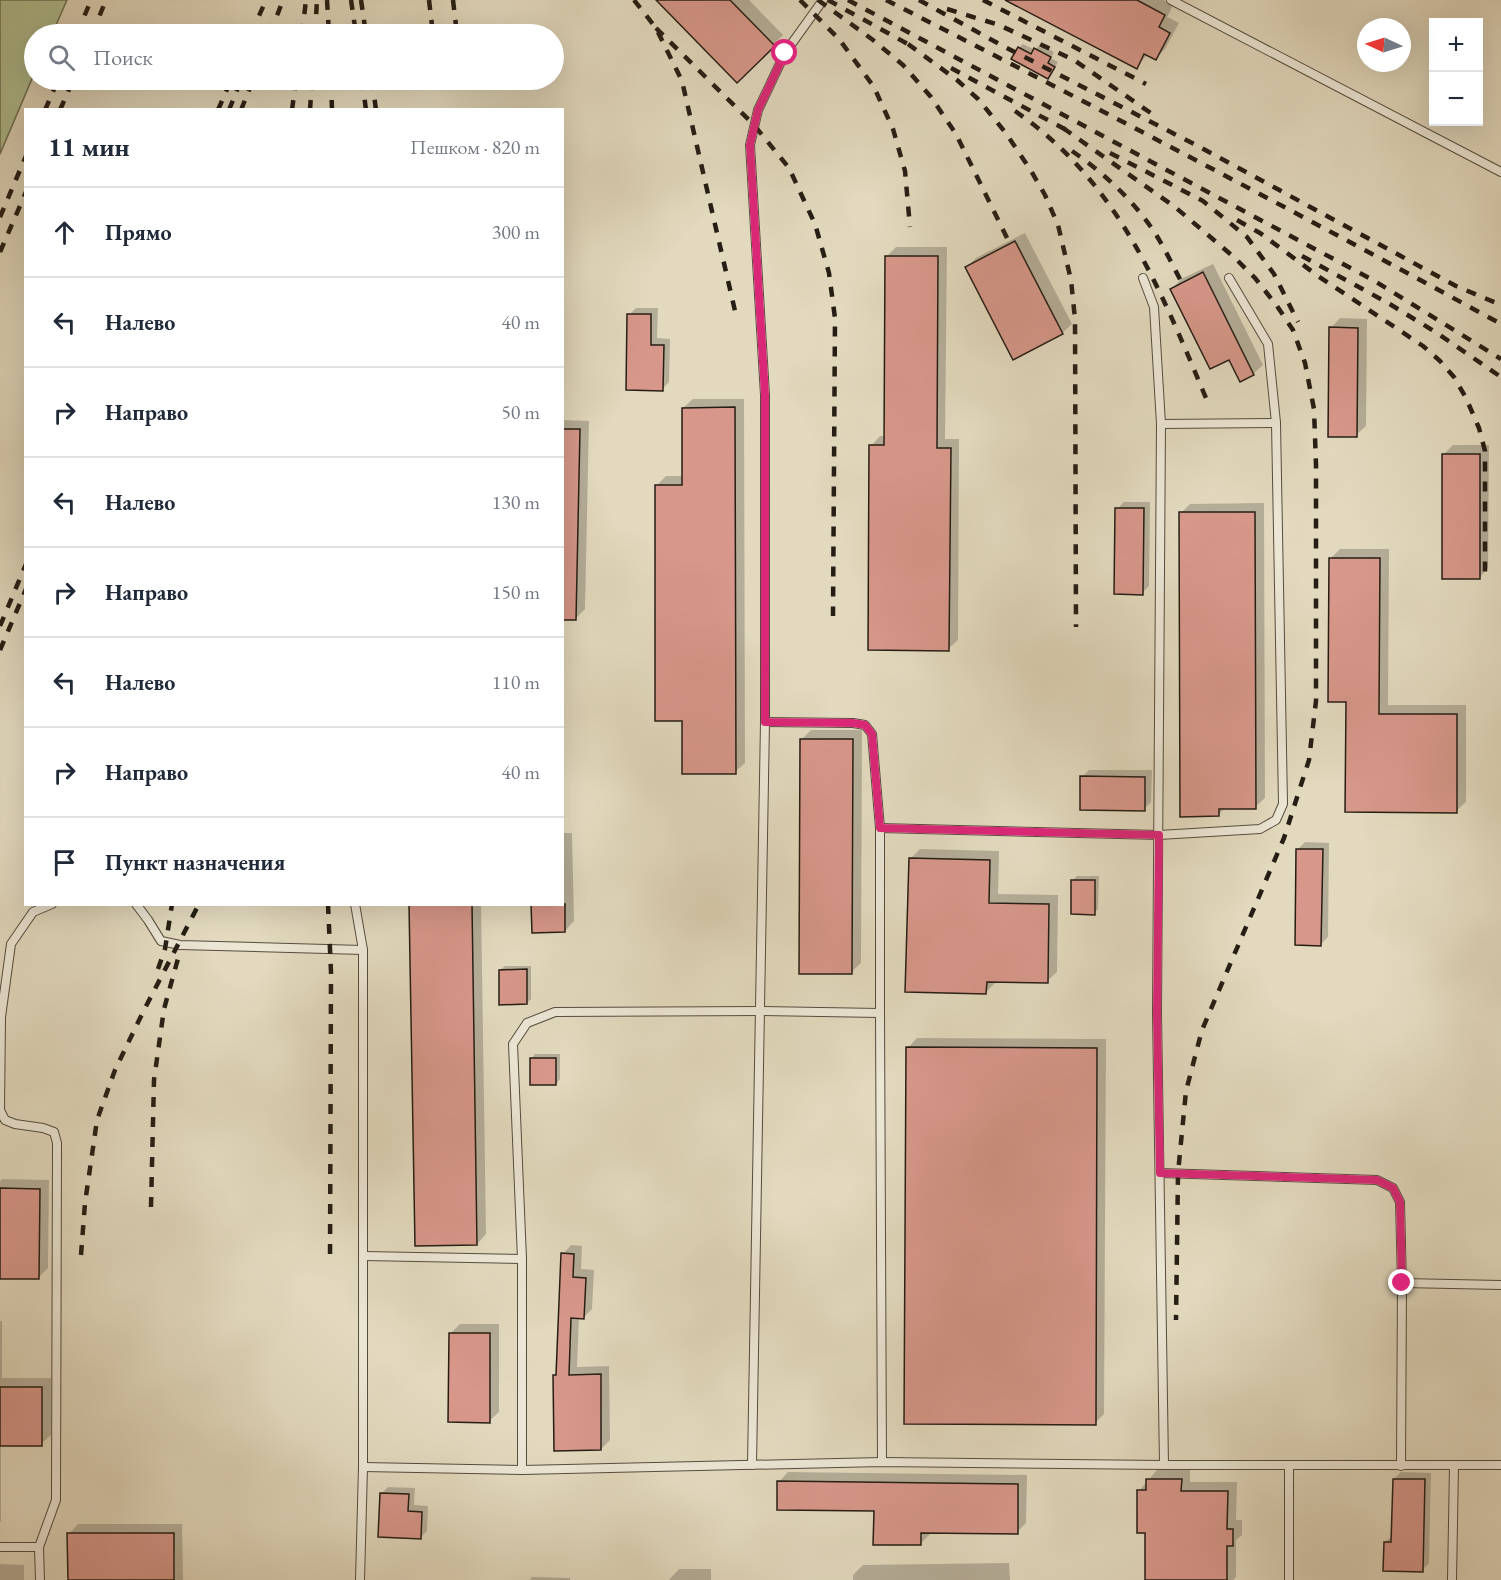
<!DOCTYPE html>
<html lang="ru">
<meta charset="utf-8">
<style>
body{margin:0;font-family:"EB Garamond",serif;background:#f2f2f3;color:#1f2937}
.controls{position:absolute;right:18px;top:18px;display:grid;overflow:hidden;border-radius:0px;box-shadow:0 6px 24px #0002}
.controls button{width:54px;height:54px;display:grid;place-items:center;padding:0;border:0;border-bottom:2px solid #e0e1e3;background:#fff;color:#1f2937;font:30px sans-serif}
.compass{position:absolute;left:1357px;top:18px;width:54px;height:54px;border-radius:50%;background:#fff;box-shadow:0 6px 24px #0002;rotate:274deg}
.stop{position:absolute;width:18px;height:18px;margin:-14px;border:4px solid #db2777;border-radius:50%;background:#fff}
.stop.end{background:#db2777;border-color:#fff;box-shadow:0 2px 6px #0008}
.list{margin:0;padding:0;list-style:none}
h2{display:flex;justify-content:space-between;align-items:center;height:78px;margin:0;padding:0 24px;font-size:26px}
h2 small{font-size:20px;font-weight:400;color:#747a83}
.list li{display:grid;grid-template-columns:39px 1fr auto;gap:18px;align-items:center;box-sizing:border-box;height:90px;padding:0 24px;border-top:2px solid #e0e1e3}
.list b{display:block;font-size:22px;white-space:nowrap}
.list em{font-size:20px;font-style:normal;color:#747a83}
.icon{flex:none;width:33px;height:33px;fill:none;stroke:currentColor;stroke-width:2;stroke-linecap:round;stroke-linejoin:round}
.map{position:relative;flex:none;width:1501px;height:1580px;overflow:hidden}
.search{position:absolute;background:#fff;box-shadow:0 6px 24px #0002;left:24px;top:24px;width:540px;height:66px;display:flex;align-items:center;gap:15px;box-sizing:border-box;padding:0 21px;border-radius:33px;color:#747a83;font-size:22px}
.panel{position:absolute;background:#fff;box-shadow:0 6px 24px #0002;left:24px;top:108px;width:540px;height:798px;border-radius:0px}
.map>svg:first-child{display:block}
.green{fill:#b1c093;stroke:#6c6f54;stroke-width:1.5}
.shadow{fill:#0003}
.building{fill:#d7978a;stroke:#261e14;stroke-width:1.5}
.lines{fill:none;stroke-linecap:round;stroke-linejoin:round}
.service-casing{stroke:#554d3e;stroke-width:10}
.service{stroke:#ece6d5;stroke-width:8}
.rail{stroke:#261e14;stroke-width:4.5;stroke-dasharray:10 10;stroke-linecap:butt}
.route{stroke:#db2777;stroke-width:8}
</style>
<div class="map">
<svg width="1501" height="1580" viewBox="0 0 1501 1580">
<rect width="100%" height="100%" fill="#e2d9be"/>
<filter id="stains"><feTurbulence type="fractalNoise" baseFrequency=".00333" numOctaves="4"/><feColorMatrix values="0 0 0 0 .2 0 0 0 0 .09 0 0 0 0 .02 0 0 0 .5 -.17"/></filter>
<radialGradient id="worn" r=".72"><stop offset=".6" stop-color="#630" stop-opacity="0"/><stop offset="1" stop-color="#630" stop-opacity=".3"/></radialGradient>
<!-- green -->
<polygon class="green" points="0,0 67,0 52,34 34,34 34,74 0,154"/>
<!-- shadow -->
<g class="shadow">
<polygon points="658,0 749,0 783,35 737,81"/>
<polygon points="1008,0 1164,0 1173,5 1167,17 1179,23 1165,49 1156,58 1148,54 1136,67"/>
<polygon points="1023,44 1035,50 1040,44 1054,52 1051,58 1058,62 1052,73 1048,77 1019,48"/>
<polygon points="1025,233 1072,324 1062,333 967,267 976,258"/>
<polygon points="896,247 947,247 945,439 959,439 958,640 948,649 871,446 880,436 885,436 886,257"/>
<polygon points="1213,264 1263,365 1253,374 1229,358 1172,289 1181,279"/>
<polygon points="636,308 658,308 657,338 670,339 669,382 662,389 629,315"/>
<polygon points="1340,318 1367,319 1366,426 1356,435 1331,328"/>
<polygon points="693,399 744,399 745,763 735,772 656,486 666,476 683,476 683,408"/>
<polygon points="562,420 589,421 585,609 576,618 562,618"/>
<polygon points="1453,445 1489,445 1488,568 1479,578 1444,454"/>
<polygon points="1124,502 1150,502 1149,586 1142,593 1117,509"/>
<polygon points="1264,503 1265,798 1255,807 1226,807 1218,815 1181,513 1190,504"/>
<polygon points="1340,549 1389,549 1388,705 1466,705 1466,802 1456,811 1348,701 1331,558"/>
<polygon points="811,730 862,730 861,963 851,972 802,739"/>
<polygon points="1089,770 1152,770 1151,802 1144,809 1082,777"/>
<polygon points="562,833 572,833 574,921 565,931 562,904"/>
<polygon points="1305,842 1329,843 1328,937 1321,944 1298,849"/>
<polygon points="920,849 999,851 998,894 1058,895 1057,972 1047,981 995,981 995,983 986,992 910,859"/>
<polygon points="1077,876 1099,876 1098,909 1094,913 1073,880"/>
<polygon points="411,904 481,904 486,1234 477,1244"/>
<polygon points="505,966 531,966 531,999 527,1003 500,970"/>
<polygon points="917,1038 1106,1039 1104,1414 1095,1423 908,1048"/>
<polygon points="535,1054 560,1054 560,1079 556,1084 531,1059"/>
<polygon points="2,1179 49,1180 48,1268 38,1278 0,1277 0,1181"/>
<polygon points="571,1245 582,1246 581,1269 594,1270 592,1309 583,1318 579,1317 577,1367 609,1366 610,1440 601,1449 555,1375 557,1373 563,1254"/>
<polygon points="0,1321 2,1321 2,1378 51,1378 51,1435 41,1444 1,1444 1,1521 0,1522"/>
<polygon points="460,1324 499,1324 499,1412 489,1421 451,1333"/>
<polygon points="1157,1470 1190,1470 1190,1482 1237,1482 1236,1520 1242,1520 1242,1535 1236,1540 1236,1577 1233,1580 1146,1580 1147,1532 1139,1491"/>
<polygon points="788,1472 1027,1475 1026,1523 1017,1532 930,1531 930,1534 920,1544 875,1509 779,1482"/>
<polygon points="1401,1472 1431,1473 1429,1563 1422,1570 1385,1542 1393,1535 1394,1479"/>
<polygon points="388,1487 415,1488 414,1505 428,1506 427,1531 420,1538 381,1494"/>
<polygon points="78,1524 182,1524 183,1580 69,1580 69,1534"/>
<polygon points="1009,1563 1010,1580 853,1580 853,1575 863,1565"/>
<polygon points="0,1564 24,1565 24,1580 0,1580"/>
<polygon points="679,1569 711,1569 711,1580 669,1580"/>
<polygon points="532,1577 570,1578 570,1580 530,1580"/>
</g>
<!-- building -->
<g class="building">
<polygon points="656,0 730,0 775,46 737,83"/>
<polygon points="1005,0 1137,0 1165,15 1159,27 1170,33 1156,60 1144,54 1137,69"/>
<polygon points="1018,47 1031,54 1034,48 1051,57 1048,63 1055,67 1048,79 1011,59"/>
<polygon points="1015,241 1063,334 1013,360 965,267"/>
<polygon points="885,256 938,256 937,448 951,448 949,651 868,650 869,445 884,445"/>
<polygon points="1203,272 1254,375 1240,382 1229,360 1210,369 1170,289"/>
<polygon points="627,314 651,314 651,345 664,345 663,391 626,390"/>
<polygon points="1329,327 1358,328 1357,437 1328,437"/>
<polygon points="735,407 736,774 682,774 682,721 655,721 655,485 682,485 682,408"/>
<polygon points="562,429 580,429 576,620 562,620"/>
<rect x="1442" y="454" width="38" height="125"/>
<polygon points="1115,508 1144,508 1143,595 1114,594"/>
<polygon points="1179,512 1255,512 1256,809 1219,809 1219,816 1180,817"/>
<polygon points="1329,558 1380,558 1379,714 1457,714 1457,813 1345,812 1346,702 1328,702"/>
<polygon points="800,739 853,739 852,974 799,974"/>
<polygon points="1080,776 1145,777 1145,811 1080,810"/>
<polygon points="1296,849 1323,849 1321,946 1295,945"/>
<polygon points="909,858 990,860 989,903 1049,904 1048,983 987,982 986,994 905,992"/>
<polygon points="1071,880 1095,880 1095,915 1071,914"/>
<polygon points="409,904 472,904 477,1245 415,1246"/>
<polygon points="531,904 565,904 565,932 532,933"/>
<polygon points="527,969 527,1004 499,1005 499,970"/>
<polygon points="906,1047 1097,1048 1096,1425 904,1424"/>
<rect x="530" y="1058" width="26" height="27"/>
<polygon points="0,1188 40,1189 39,1279 0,1279"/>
<polygon points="561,1253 574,1254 573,1277 586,1278 584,1319 571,1318 569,1375 601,1374 601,1450 554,1451 553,1375 556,1375"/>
<polygon points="449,1333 490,1333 490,1423 448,1422"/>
<rect x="0" y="1387" width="42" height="59"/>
<polygon points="1146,1479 1182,1479 1181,1491 1228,1491 1227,1529 1233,1529 1233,1546 1227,1546 1227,1580 1145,1580 1145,1533 1137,1533 1137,1490 1146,1490"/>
<polygon points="1393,1479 1425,1479 1423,1572 1383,1571 1384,1542 1391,1542"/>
<polygon points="777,1481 1018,1484 1018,1534 921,1533 921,1545 873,1545 874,1511 777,1510"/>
<polygon points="380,1493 409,1494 408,1511 422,1512 421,1539 378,1537"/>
<polygon points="67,1533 174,1533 174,1580 68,1580"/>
</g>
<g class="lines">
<!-- service casing -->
<g class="service-casing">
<g id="service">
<polyline points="1171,0 1501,172"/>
<polyline points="1143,278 1154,307 1161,424 1157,1013 1164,1465"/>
<polyline points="1161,424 1276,423"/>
<polyline points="765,722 853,723 865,725 872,734 880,828 880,1013"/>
<polyline points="880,828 1159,835 1260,829 1276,820 1283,804 1276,423 1268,344 1229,278"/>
<polyline points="136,904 148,920 161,941 180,945 363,950"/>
<polyline points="355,904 363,950 363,1467 360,1580"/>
<polyline points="1160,1173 1377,1180 1393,1188 1400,1202 1402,1283 1401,1466"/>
<polyline points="364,1256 522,1259"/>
<polyline points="1402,1283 1501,1285"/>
<polyline points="752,1465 765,722 765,395 750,145 758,110 785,53 823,0"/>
<polyline points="1289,1465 1289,1580"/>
<polyline points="363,1467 522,1470 882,1462 1164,1465 1501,1465"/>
<polyline points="522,1470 522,1259 513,1044 527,1023 555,1012 761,1011 880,1013 882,1462"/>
<polyline points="0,1547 39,1547"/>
<polyline points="40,1580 39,1547 56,1500 57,1143 54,1132 43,1128 15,1124 5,1120 0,1110 1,1017 11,944 33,912 52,904"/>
<polyline points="1452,1580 1454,1466"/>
</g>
</g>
<!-- service -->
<use href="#service" class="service"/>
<!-- rail -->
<g class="rail">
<polyline points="327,0 329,34"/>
<polyline points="351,0 356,34"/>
<polyline points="361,0 366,34"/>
<polyline points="429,0 433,34"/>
<polyline points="453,0 457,34"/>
<polyline points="634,0 656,28 682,81 735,311"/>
<polyline points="800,0 839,39 874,87 893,129 905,171 910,227"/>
<polyline points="818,0 873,40 903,65 931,97 956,134 1010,244"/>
<polyline points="828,0 915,48"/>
<polyline points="848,0 1373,280 1501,359"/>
<path d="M 886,0 C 1093,105 1298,213 1501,324"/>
<polyline points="919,0 1003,46 1198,146 1456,286 1501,305"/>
<polyline points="983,0 1146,84"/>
<polyline points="947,9 999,25 1074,60 1158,118"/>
<polyline points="656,28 754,125 789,168 815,224 829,273 835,318 833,616"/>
<polyline points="77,34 91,0"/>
<polyline points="92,34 106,0"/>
<polyline points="251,34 266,0"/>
<polyline points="270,34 283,0"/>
<polyline points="302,34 306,0"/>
<polyline points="315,34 317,0"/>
<polyline points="908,44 957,80 978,99 1005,132 1030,169 1045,195 1058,225 1071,280 1075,319 1076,627"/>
<polyline points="951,68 1070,132"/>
<polyline points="331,80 332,110"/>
<polyline points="362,80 366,110"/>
<polyline points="372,80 376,110"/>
<polyline points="45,110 58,80"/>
<polyline points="60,110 73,80"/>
<polyline points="218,110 231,80"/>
<polyline points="229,110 241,80"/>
<polyline points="241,110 253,80"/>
<polyline points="292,110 296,80"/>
<polyline points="310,110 312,80"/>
<path d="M 1015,111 C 1121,184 1161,292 1209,405"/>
<polyline points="1063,128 1175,207 1235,258 1255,278 1277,306 1293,330 1305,363 1314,409 1316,465 1316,701 1309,760 1284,838 1202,1030 1186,1091 1178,1173 1176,1320"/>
<path d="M 1072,151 C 1104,173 1134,201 1155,233 C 1165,249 1173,266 1182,283"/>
<polyline points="1110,153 1203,201 1247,237 1274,274 1298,322"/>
<polyline points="0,217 26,156"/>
<polyline points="1237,220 1260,233 1318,276 1423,346 1440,361 1454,377 1466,398 1479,428 1485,451 1485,579"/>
<polyline points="0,252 26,192"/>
<polyline points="1302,256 1388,303 1437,333 1501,377"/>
<polyline points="0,626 26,564"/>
<polyline points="0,650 26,589"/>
<polyline points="328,904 331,972 330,1264"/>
<polyline points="158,969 165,949 172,904"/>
<polyline points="151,1207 154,1080 164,1009 179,955"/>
<polyline points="81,1255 85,1203 97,1120 115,1070 143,1012 199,904"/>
</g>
</g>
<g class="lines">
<!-- route -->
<polyline class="route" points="785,53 758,110 750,145 765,395 765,722 853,723 865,725 872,734 880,828 1159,835 1157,1013 1160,1173 1377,1180 1393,1188 1400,1202 1402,1283"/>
</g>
<rect width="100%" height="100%" filter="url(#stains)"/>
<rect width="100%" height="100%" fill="url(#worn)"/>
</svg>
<div class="controls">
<button>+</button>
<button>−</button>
</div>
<svg class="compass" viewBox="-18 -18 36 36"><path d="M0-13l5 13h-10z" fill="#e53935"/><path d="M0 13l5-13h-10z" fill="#747a83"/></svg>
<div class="stop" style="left:785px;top:53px"></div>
<div class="stop end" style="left:1402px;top:1283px"></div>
<div class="search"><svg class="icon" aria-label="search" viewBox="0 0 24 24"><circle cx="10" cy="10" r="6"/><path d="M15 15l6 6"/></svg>Поиск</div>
<section class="panel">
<h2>11 мин<small>Пешком · 820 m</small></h2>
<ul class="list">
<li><svg class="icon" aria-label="ahead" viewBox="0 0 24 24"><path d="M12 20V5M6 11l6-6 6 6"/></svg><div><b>Прямо</b></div><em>300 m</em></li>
<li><svg class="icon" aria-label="left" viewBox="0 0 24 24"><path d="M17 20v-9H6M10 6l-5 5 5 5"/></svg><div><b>Налево</b></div><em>40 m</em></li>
<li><svg class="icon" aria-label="right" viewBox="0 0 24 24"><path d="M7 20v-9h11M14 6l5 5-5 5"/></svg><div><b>Направо</b></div><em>50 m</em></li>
<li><svg class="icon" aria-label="left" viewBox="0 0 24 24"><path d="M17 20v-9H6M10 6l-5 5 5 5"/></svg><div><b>Налево</b></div><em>130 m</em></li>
<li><svg class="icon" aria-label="right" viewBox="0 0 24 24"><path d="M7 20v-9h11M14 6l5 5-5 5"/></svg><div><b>Направо</b></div><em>150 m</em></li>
<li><svg class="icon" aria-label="left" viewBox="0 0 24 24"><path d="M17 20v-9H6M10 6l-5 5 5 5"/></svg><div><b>Налево</b></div><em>110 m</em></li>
<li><svg class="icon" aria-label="right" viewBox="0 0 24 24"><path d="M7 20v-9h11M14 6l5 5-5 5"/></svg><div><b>Направо</b></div><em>40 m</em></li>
<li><svg class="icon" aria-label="arrive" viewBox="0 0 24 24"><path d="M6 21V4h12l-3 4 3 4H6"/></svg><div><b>Пункт назначения</b></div></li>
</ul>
</section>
</div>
